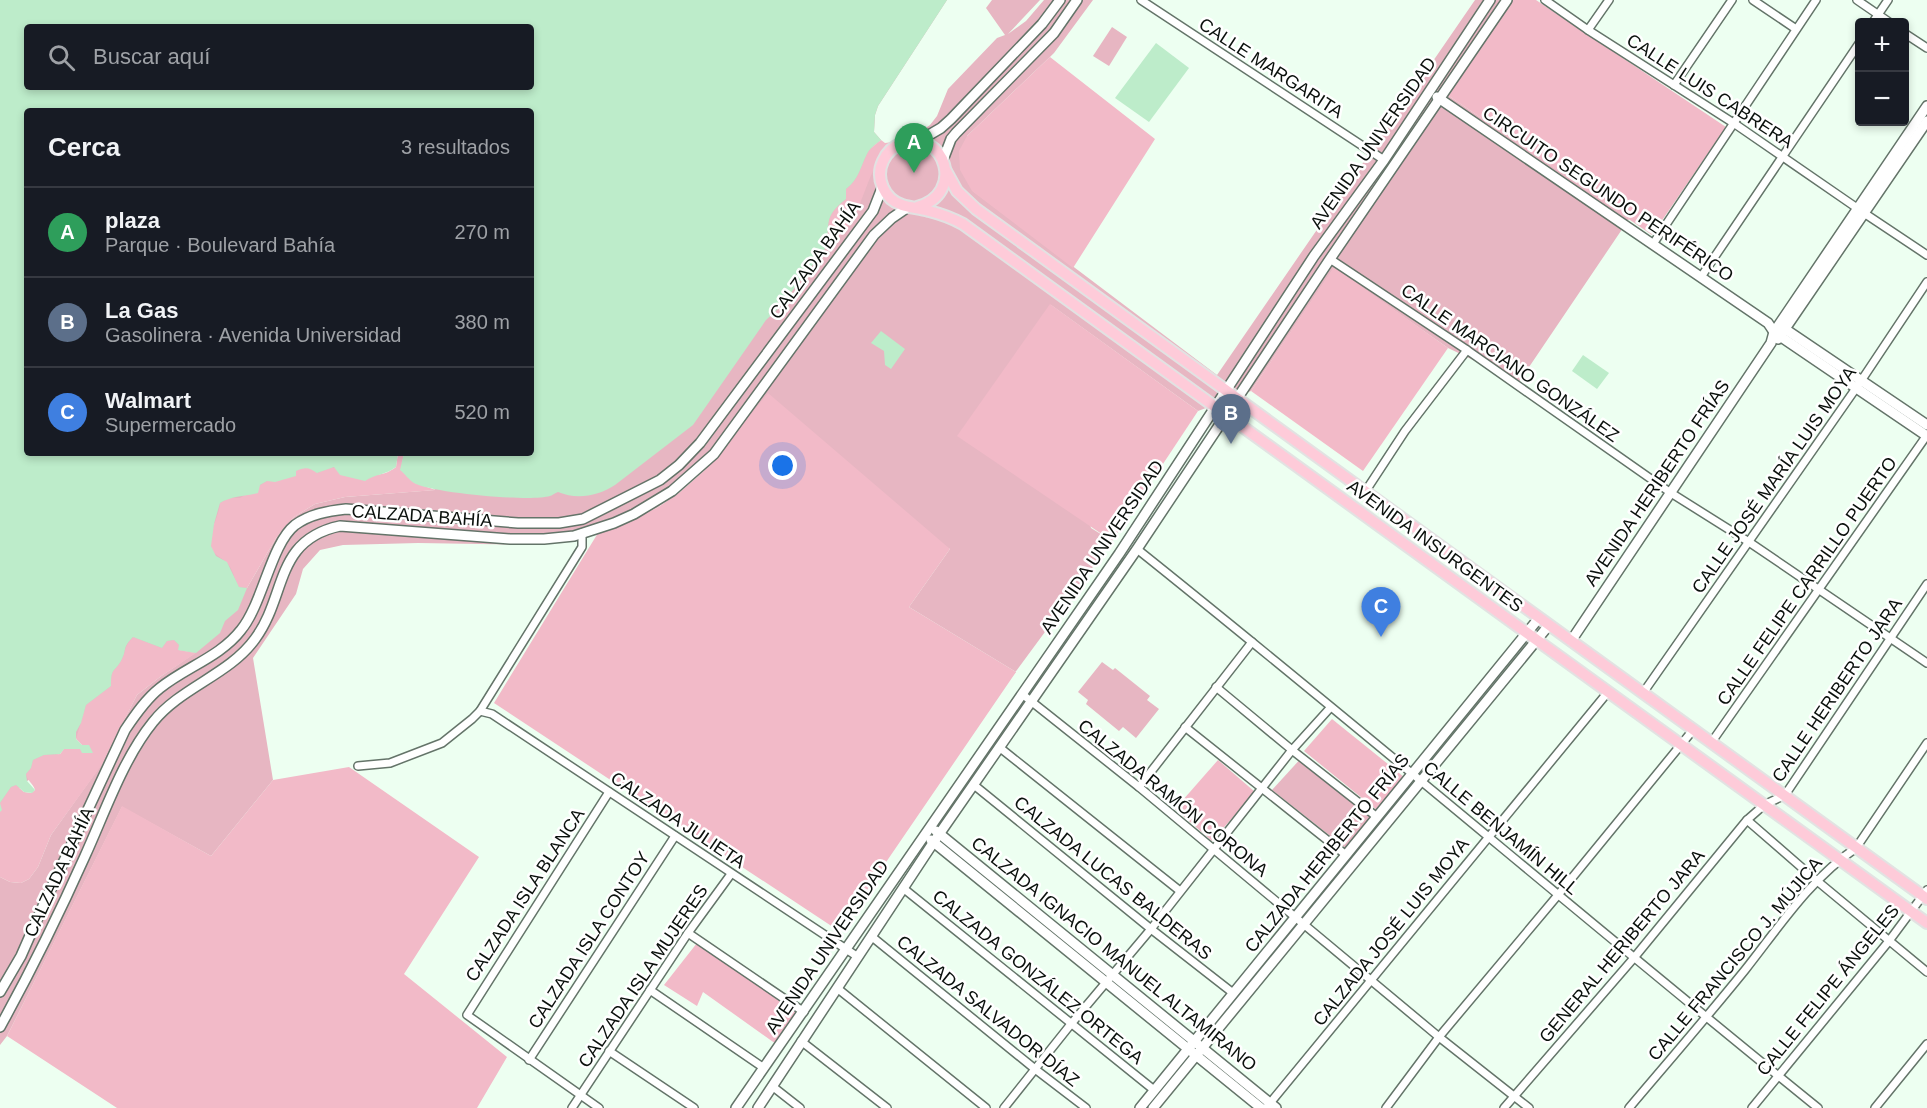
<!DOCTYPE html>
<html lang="es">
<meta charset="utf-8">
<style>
body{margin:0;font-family:Arial,sans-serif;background:#20242c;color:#f1f3f6}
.controls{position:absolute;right:18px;top:18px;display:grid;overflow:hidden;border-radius:6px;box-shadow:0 3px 9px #0003}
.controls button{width:54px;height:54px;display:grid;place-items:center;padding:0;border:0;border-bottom:2px solid #363941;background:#171b24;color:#f1f3f6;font:30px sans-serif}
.you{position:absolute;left:783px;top:466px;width:21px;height:21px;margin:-15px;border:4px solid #fff;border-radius:50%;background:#1a73e8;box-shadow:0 0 0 9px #1a73e833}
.badge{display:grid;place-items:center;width:39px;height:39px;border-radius:50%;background:#d699b3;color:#fff;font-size:20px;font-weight:700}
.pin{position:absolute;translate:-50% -50px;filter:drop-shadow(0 2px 3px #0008)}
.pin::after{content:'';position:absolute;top:32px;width:21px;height:18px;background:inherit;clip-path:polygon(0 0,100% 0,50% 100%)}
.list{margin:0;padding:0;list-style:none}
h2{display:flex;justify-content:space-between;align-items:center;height:78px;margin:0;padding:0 24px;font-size:26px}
h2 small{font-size:20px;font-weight:400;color:#9ea1a6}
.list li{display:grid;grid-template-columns:39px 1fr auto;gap:18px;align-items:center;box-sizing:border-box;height:90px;padding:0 24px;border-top:2px solid #363941}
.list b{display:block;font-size:22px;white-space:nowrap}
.list p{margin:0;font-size:20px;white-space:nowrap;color:#9ea1a6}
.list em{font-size:20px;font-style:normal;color:#9ea1a6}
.icon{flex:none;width:33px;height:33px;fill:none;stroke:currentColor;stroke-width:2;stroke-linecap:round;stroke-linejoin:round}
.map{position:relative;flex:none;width:1927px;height:1108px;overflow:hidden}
.search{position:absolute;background:#171b24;box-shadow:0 3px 9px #0003;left:24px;top:24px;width:510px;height:66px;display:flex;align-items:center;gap:15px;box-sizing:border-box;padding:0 21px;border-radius:6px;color:#9ea1a6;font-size:22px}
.panel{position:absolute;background:#171b24;box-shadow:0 3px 9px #0003;left:24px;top:108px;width:510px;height:348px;border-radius:6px}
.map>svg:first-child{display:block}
.green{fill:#e7b6c2;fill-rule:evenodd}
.forest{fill:#f2bac8}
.water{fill:#bdecca;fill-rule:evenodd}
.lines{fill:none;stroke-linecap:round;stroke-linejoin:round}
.street-casing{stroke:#647469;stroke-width:10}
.secondary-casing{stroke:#647469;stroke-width:12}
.primary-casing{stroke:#e2e2e2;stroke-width:14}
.street{stroke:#fff;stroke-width:7}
.secondary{stroke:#fff;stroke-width:9}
.primary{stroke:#fecbd9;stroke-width:10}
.labels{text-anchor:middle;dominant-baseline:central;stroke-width:5;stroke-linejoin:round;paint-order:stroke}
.street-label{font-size:18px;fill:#0a100c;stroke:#fff}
</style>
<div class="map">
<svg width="1927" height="1108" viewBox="0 0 1927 1108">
<rect width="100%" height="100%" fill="#edfff1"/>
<!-- green -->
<g class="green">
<path d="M 0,0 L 947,0 L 878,106 L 875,115 L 874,132 L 881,140 L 872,147 L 852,218 L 872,169 L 883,151 L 911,138 L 930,125 L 937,116 L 948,89 L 997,38 L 1005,35 L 986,8 L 992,0 L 1040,0 L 1008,34 L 1026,21 L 1044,0 L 1093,0 L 1054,53 L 967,136 L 973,191 L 1217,375 L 1475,0 L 1510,0 L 1446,94 L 1629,219 L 1519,382 L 1448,348 L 1334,268 L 1251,391 L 1198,411 L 1051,305 L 1091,528 L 1112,541 L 1011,678 L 1016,672 L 909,607 L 950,549 L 731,439 L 705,470 L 657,508 L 598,533 L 534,545 L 418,543 L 343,545 L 320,550 L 303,569 L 296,594 L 253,658 L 273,780 L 211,856 L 122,807 L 7,1036 L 0,1045 L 0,877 L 10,882 L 21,883 L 29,879 L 38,867 L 51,835 L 101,765 L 137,695 L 160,677 L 195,653 L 178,650 L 18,789 L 0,812 ZM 27,27 L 531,27 L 531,87 L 27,87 ZM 27,111 L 531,111 L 531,453 L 404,453 L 435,490 L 345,497 L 315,504 L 294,517 L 276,538 L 247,588 L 214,524 L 398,453 L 27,453 Z"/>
<polygon points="1112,27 1127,37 1109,66 1093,56"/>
<polygon points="1102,662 1113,670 1115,668 1150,696 1147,700 1159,709 1136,738 1123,727 1119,731 1086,704 1088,700 1078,692"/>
<polygon points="1304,755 1374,817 1348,850 1272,790"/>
</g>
<!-- forest -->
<g class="forest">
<polygon points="1510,0 1536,0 1726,127 1652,235 1446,94"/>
<polygon points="1054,53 1050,57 1155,139 1073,268 972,191 960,170 959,151 967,136"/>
<path d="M 881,140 L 885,143 L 893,142 C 864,170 865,212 840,237 C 835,242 830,245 825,249 C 832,223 821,219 846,199 L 846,189 C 859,179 860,168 867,154 C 870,148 876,144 881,140 Z"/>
<polygon points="1334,267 1448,348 1363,471 1251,391"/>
<polygon points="1050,304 1198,411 1112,541 957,436"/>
<polygon points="768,393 950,549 909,607 1016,672 839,931 494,703 598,533 657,508 680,492 705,470"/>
<path d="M 398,453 L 404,453 L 401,470 L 415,483 L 436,490 L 345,497 L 315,504 L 294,517 L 276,538 L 247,588 L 239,587 C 234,579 233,568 226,562 C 220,556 212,555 211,545 C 209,530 219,517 220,503 L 229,498 L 240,498 L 267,481 L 305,467 L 312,468 L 318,473 C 323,471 330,467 336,468 C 358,469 376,483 396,467 Z"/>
<path d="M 133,637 L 162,648 L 167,641 L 174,640 L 179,645 L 179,650 L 196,653 L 160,677 L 137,695 L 101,766 L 51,835 L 38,867 L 29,879 L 21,883 L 10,882 L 0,877 L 0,803 L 11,787 L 16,785 L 24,792 L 31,793 L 35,790 C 33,783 27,781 26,774 L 31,768 L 33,760 L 44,755 L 60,754 L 64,749 L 80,749 L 82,745 L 76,739 L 86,705 L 111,686 C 111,666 115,673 122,659 C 127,649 123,648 133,637 Z"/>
<polygon points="1332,719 1404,777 1378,811 1304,751"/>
<polygon points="1218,760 1255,792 1212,841 1175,809"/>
<polygon points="349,767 479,857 404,974 507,1057 477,1108 117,1108 7,1036 122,806 211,856 273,780"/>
<polygon points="697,943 801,1013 776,1044 703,992 697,1006 664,985"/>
</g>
<!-- water -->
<g class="water">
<path d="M 0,0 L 947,0 L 878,106 L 875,115 L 874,132 L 881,140 C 876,144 870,148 867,154 C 860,168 859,179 846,189 L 846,199 C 821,219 832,223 825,249 L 779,308 L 766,320 L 693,425 L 615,485 C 598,496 577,500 558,492 C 557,492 551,496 550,496 C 530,502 432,493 414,483 C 409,480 405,474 400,470 L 404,453 L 531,453 L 531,111 L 27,111 L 27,453 L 398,453 L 396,467 C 386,475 375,474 365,481 L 340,475 L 334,467 L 317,473 C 309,467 305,467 296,471 L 296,476 L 275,482 L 267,481 L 260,485 L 258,493 C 245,496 231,496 220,503 L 214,524 L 211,546 L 216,556 L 227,562 L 239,587 L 247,588 L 238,610 L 225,621 L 220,633 L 196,653 L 178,650 L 179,645 L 174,640 L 167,641 L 162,648 L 133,637 C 122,648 127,649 122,659 C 115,673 111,666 111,686 L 86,705 L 81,723 L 76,732 L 76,739 L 82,745 L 89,745 L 93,753 L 82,753 L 80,749 L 64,749 L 60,754 L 44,755 L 33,760 L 31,768 L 26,774 L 27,781 L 35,790 L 32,793 L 24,792 L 16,785 L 11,787 L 0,803 L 2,810 L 0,812 ZM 27,27 L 531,27 L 531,87 L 27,87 Z"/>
<polygon points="1156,43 1189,68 1149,122 1115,98"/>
<polygon points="881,331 905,349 891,369 885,365 884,351 871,343"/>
<polygon points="1583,355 1609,373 1597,389 1572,371"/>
</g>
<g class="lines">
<!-- street casing -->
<g class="street-casing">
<g id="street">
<polyline points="1141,0 1384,160"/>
<polyline points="1545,0 1588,30 1735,124 1857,208"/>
<polyline points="1753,0 1796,29"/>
<polyline points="1857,0 1889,22"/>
<polyline points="1873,22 1888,0"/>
<polyline points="1588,30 1609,0"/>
<polyline points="1904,33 1927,48"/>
<polyline points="1674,85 1732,0"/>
<polyline points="1864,213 1927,255"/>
<polyline points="1653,244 1816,0"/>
<polyline points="1330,259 1467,350 1671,493 1749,542 1927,663"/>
<polyline points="1701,277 1860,42"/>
<polyline points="1365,492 1405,431 1467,350"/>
<path d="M 1137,549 C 1366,732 1589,923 1818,1108"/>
<polyline points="1216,687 1292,750 1377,817"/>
<polyline points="1643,693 1861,381 1927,282"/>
<polyline points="1022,694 1139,787 1439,1037 1529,1108"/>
<polyline points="480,711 492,714 858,957"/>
<polyline points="1185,727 1346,855"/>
<polyline points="1711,743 1927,435"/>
<polyline points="999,747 1180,891"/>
<polyline points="358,766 390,763 442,743 472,719 480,711 582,547 582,533"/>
<polyline points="974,785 1151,929 1233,993"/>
<polyline points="1139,787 1252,642"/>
<polyline points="1747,820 1816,880 1927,972"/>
<polyline points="903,888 1154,1090"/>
<polyline points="688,933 804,1012"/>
<polyline points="871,936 1035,1069 1086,1108"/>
<polyline points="837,988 986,1108"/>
<polyline points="650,990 764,1068"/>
<polyline points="801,1041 887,1108"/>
<polyline points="609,1051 694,1108"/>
<polyline points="529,1060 675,836"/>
<polyline points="772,1086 800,1108"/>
<polyline points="572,1108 688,933 731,874"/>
<polyline points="599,1108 467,1015 609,792"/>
<polyline points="1004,1108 1071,1024 1151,929 1292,750 1330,708"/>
<polyline points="1266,1108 1608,692"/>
<polyline points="1386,1108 1439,1037 1558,895 1693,730"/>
<polyline points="1504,1108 1633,959 1747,820 1764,805 1785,795 1927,584"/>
<path d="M 1629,1108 C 1668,1062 1707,1017 1745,970 C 1779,927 1810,879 1856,848 L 1927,743"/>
<polyline points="1752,1108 1889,941 1927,890"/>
<polyline points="1875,1108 1927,1044"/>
</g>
</g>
<!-- secondary casing -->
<g class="secondary-casing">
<g id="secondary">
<polyline points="1437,97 1768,323 1774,332 1927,436"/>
<polyline points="917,142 941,128 951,119 1042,24 1060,0"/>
<polyline points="943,160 951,139 956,133 1054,33 1077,0"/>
<polyline points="1782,327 1927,425"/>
<polyline points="1778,339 1927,121"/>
<polyline points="1571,641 1771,343 1774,332 1927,106"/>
<polyline points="936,831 1276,1108"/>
<polyline points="931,840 1261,1108"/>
<path d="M 0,992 L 21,956 L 43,906 L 125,730 C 135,715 146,699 160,688 C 186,667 220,657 241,630 C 263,603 271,544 295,525 C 310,514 328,511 346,509 L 518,523 L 559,523 L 583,519 L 660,480 L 679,465 L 700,443 L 873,211 L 882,188"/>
<path d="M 0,1027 C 31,971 59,914 85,856 C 105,812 123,759 153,722 C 181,687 229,675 255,639 C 287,596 274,540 340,526 L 510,539 L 544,539 L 574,536 L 614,523 L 634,514 L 672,491 L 714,454 L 874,235 L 892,218 L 908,207"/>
<polyline points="736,1108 1119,554 1314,256 1384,160 1490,0"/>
<polyline points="758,1108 933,843 1137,549 1330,259 1507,0"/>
<polyline points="1140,1108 1539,618"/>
<polyline points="1153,1108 1549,625"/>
</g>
</g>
<!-- primary casing -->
<g class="primary-casing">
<g id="primary">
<polyline points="946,171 957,191 976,209 1927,899"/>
<path d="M 917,207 C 966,194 945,129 903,143 C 894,146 887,152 883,161 C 875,178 884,199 902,205 C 911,208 920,208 929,211 C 941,214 952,218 963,224 L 1927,923"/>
</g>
</g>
<!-- street -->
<use href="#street" class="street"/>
<!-- secondary -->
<use href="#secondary" class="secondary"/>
<!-- primary -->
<use href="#primary" class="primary"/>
</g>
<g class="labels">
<!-- street labels -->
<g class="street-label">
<text transform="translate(1271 68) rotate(33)">CALLE MARGARITA</text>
<text transform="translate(1710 91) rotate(33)">CALLE LUIS CABRERA</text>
<text transform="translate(1373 143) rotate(-55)">AVENIDA UNIVERSIDAD</text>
<text transform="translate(1608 194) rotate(34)">CIRCUITO SEGUNDO PERIFÉRICO</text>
<text transform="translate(815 260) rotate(-54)">CALZADA BAHÍA</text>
<text transform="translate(1510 363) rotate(35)">CALLE MARCIANO GONZÁLEZ</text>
<text transform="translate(1774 480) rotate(-55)">CALLE JOSÉ MARÍA LUIS MOYA</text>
<text transform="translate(1657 483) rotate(-56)">AVENIDA HERIBERTO FRÍAS</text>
<text transform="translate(422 516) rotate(4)">CALZADA BAHÍA</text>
<text transform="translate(1435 546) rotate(36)">AVENIDA INSURGENTES</text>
<text transform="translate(1102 547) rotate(-56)">AVENIDA UNIVERSIDAD</text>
<text transform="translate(1807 581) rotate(-55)">CALLE FELIPE CARRILLO PUERTO</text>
<text transform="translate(1837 690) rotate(-56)">CALLE HERIBERTO JARA</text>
<text transform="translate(1173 798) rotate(39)">CALZADA RAMÓN CORONA</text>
<text transform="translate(678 820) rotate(34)">CALZADA JULIETA</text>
<text transform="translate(1501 828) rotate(40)">CALLE BENJAMÍN HILL</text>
<text transform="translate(1327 853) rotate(-51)">CALZADA HERIBERTO FRÍAS</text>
<text transform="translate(59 872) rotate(-65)">CALZADA BAHÍA</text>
<text transform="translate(1113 878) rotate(39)">CALZADA LUCAS BALDERAS</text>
<text transform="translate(525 895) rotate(-57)">CALZADA ISLA BLANCA</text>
<text transform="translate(1391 932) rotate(-51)">CALZADA JOSÉ LUIS MOYA</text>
<text transform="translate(589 940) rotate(-57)">CALZADA ISLA CONTOY</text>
<text transform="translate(1622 946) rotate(-50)">GENERAL HERIBERTO JARA</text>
<text transform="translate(827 947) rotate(-56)">AVENIDA UNIVERSIDAD</text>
<text transform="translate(1114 954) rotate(39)">CALZADA IGNACIO MANUEL ALTAMIRANO</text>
<text transform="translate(1735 959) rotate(-50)">CALLE FRANCISCO J. MÚJICA</text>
<text transform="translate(643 976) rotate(-56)">CALZADA ISLA MUJERES</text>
<text transform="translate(1038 977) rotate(39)">CALZADA GONZÁLEZ ORTEGA</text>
<text transform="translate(1828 990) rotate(-51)">CALLE FELIPE ÁNGELES</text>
<text transform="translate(988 1011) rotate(39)">CALZADA SALVADOR DÍAZ</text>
</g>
</g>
</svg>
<div class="controls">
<button>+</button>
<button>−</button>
</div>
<div class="you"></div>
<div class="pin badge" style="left:914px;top:173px;background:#2e9e5b">A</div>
<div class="pin badge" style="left:1231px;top:444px;background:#5c6f8a">B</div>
<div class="pin badge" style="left:1381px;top:637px;background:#3f7fe0">C</div>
<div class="search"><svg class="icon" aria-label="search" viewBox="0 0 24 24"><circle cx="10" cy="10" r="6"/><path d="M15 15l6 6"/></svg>Buscar aquí</div>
<section class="panel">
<h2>Cerca<small>3 resultados</small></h2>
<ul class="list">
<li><span class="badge" style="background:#2e9e5b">A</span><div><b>plaza</b><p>Parque · Boulevard Bahía</p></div><em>270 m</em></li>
<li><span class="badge" style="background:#5c6f8a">B</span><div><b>La Gas</b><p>Gasolinera · Avenida Universidad</p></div><em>380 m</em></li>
<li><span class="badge" style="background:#3f7fe0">C</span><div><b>Walmart</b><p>Supermercado</p></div><em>520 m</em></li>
</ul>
</section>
</div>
